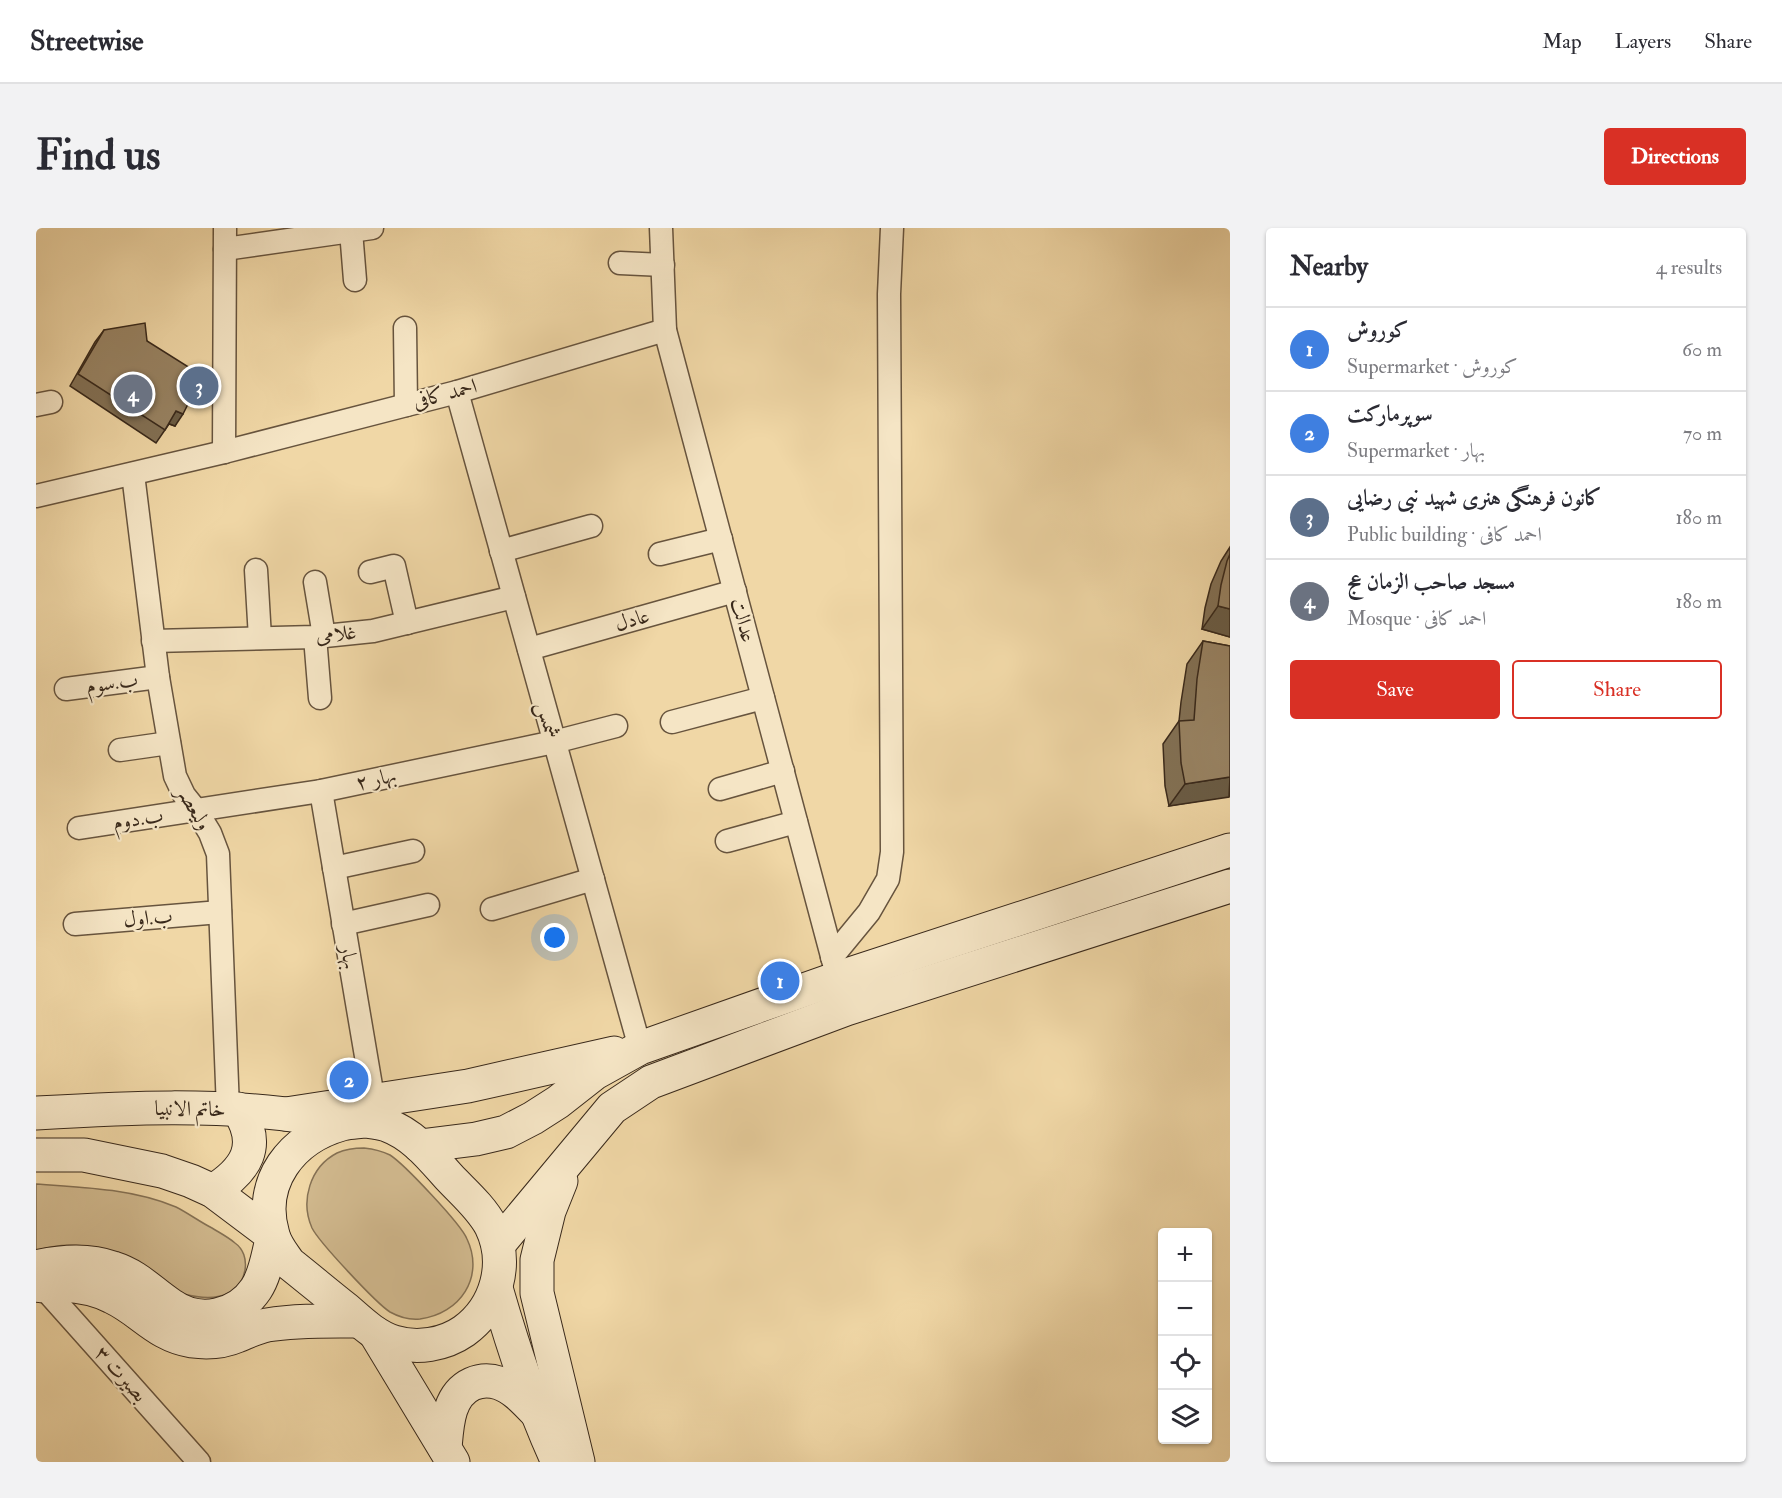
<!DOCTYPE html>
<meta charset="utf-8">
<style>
body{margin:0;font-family:"IM FELL Double Pica",Amiri,serif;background:#f2f2f3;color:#2b2b33}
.controls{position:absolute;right:18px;bottom:18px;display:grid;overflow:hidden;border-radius:6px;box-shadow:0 2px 4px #0004}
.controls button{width:54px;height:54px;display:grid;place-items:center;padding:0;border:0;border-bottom:2px solid #e1e1e2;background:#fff;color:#2b2b33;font:30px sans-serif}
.you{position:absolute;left:519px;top:710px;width:21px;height:21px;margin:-15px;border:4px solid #fff;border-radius:50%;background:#1a73e8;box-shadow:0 0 0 9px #1a73e833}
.badge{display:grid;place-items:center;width:39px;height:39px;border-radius:50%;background:#d93025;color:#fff;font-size:20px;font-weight:700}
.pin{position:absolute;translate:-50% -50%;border:3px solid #fff;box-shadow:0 2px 6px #0006}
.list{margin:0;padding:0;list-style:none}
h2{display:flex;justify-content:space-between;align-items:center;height:78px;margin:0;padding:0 24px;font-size:26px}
h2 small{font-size:20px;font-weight:400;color:#7c7c81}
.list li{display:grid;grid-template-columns:39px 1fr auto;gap:18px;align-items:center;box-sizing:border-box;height:84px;padding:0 24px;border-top:2px solid #e1e1e2}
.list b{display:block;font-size:22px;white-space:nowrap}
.list p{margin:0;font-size:20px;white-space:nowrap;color:#7c7c81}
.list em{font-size:20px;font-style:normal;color:#7c7c81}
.actions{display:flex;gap:12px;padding:18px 24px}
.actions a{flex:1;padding:14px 0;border:2px solid #d93025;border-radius:6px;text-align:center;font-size:21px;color:#d93025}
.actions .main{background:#d93025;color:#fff}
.icon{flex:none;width:33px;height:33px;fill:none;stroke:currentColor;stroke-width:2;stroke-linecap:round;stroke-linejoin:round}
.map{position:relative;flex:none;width:1194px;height:1234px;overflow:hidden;border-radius:6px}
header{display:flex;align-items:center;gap:36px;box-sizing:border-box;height:84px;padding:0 30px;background:#fff;border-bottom:2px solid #e1e1e2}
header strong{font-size:28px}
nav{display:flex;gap:33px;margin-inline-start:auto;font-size:21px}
.intro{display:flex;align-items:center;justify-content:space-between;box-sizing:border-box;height:144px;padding:0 36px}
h1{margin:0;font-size:42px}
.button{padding:15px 27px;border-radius:6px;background:#d93025;color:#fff;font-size:21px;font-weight:700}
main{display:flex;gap:36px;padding:0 36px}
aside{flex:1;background:#fff;border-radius:6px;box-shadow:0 2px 4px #0004}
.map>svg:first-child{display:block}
.green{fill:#d1b98e;stroke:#857154;stroke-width:1.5}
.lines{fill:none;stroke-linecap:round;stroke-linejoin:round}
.street-casing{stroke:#67543e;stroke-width:25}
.secondary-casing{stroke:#39291b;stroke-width:35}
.street{stroke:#f5e5c5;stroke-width:22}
.secondary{stroke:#f5e5c5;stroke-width:33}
.wall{fill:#837155;stroke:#39291b;stroke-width:1.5}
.shaded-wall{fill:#6a5c45;stroke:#39291b;stroke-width:1.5}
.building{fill:#988363;stroke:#39291b;stroke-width:1.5}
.labels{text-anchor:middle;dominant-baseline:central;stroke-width:4.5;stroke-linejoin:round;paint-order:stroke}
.street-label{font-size:21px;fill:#39291b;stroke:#f5e5c5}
</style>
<header>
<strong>Streetwise</strong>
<nav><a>Map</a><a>Layers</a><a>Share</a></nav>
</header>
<div class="intro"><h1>Find us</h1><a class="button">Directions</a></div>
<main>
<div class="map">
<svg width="1194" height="1234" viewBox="0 0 1194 1234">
<rect width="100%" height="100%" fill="#f0d7a6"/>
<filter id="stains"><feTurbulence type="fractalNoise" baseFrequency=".00333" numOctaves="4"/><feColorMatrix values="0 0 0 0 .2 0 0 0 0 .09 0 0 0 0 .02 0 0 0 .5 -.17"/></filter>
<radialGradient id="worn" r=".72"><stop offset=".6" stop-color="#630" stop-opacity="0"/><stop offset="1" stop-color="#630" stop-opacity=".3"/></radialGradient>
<!-- green -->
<g class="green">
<path d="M 328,920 C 337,921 346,923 354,927 C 368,936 425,996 431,1011 C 449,1049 424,1086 384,1091 C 374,1092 363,1089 354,1084 C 340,1075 283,1014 276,1000 C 264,973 274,939 301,925 C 310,921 319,920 328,920 Z"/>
<path d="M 0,956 C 46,959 97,961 140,979 C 152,985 164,994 176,1000 C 184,1005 192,1009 199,1015 C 216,1027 211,1056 193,1065 C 179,1072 163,1070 148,1066 L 57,1019 C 38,1016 19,1016 0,1023 Z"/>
</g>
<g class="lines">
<!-- street casing -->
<g class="street-casing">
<g id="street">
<polyline points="625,0 629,102 805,762"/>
<polyline points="315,3 319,52"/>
<polyline points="189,21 336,0"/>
<polyline points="584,35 627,37"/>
<polyline points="369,100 370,177"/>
<polyline points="421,164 604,820"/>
<polyline points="0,177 15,174"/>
<polyline points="188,224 189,0"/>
<polyline points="97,246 122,449 139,548 148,567 160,582 174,605 182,626 192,881"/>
<polyline points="0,268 188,224 421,164 629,102"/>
<polyline points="465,323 555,298"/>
<polyline points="624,326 685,311"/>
<polyline points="220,342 224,410"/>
<polyline points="334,344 358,338 371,395"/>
<polyline points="279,354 288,408"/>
<polyline points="279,409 284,470"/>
<polyline points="117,413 279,409 337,403 478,369"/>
<polyline points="493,421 699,363"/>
<polyline points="30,461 122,449"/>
<polyline points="636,494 727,470"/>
<polyline points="84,522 133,515"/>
<polyline points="684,561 747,543"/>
<polyline points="285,563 340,887"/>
<polyline points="43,600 285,563 518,514 580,498"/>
<polyline points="691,613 760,594"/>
<polyline points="298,640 377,623"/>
<polyline points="456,681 557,651"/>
<polyline points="39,696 184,684"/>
<polyline points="307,696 392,677"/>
<polyline points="796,729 833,684 852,651 856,624 853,66 856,0"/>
<polyline points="7,1059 163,1234"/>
</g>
</g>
<!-- secondary casing -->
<g class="secondary-casing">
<g id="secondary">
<path d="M 0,885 C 90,880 181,875 271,889"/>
<polyline points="250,886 432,858 578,825"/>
<path d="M 329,893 C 336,894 345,895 351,897 C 378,907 395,929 413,949 C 427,964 445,979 455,998 C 473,1035 461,1079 428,1103 C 408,1117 381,1121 358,1114 C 339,1108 325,1094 310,1081 C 291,1066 272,1050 253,1035 C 247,1026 240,1018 237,1007 C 221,954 256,910 306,896 C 313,894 322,894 329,893 Z"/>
<polyline points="384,918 440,911 470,904 497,890 522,874 559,845 604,820 802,750 1194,622"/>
<path d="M 0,927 L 48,927 L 126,943 L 155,953 L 177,963 L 237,1008 C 232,1025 230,1046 220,1061 C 201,1089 163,1097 135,1077 C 114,1063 102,1048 77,1040 C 52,1031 26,1033 0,1039"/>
<polyline points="525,953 513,983 501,1032 501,1065 542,1234"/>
<path d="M 177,963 C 210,942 226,918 202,881"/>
<polyline points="462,1017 576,880 615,854 810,781 1194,658"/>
<path d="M 0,1057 C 9,1059 18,1057 27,1057 C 44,1058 61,1061 76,1069 C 106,1083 120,1107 156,1113 C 171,1115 187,1114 201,1108 C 211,1104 221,1099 231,1097 C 261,1092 293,1093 323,1093"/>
<path d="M 460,1060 C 477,1119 496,1178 522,1234"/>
<polyline points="339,1105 417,1234"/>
<path d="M 409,1220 C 411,1197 412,1167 436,1156 C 445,1152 454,1152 463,1155 C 478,1160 489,1173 500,1184"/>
</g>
</g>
<!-- street -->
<use href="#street" class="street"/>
<!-- secondary -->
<use href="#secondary" class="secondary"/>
</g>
<!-- wall -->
<g class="wall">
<polygon points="68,102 111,113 153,161 139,198 133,196 120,215 34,158 59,114"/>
<polygon points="1194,319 1194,409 1166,401 1169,380 1175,356 1185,333"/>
<polygon points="1167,413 1194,418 1194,568 1133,578 1129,558 1127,516 1143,493 1145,474 1151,436"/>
</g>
<!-- shaded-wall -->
<g class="shaded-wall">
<polygon points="140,183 147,186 139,198 131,195"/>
<polygon points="1182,378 1194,381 1194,409 1166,401"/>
<polygon points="1194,549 1193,569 1133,578 1149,556"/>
</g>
<!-- building -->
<g class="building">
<polygon points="109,95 111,113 162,145 153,161 158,164 147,186 140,183 129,202 42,146 68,102"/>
<polygon points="1194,326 1194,381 1182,378 1185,357 1191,333"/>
<polygon points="1167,413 1194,418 1194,549 1149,556 1145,535 1143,493 1158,492 1161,451"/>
</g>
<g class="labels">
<!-- street labels -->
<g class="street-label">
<text transform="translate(409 166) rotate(-15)">احمد کافی</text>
<text transform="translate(596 392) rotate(-16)">عادل</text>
<text transform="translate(707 392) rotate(75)">عدالت</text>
<text transform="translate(300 406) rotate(-5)">غلامی</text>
<text transform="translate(76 455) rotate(-8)">ب.سوم</text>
<text transform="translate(512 492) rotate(74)">شمس</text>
<text transform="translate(340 551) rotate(-12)">بهار ۲</text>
<text transform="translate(158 580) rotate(59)">ولیعصر</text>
<text transform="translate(102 591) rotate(-9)">ب.دوم</text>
<text transform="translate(112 690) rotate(-5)">ب.اول</text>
<text transform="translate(313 729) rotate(80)">بهار</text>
<text transform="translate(154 881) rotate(1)">خاتم الانبیا</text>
<text transform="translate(85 1146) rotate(48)">بصیرت ۳</text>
</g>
</g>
<rect width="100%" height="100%" filter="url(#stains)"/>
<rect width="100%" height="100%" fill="url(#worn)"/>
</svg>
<div class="controls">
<button>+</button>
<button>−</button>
<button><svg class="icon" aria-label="locate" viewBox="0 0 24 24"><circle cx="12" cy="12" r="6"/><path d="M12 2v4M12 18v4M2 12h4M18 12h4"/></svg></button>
<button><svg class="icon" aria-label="layers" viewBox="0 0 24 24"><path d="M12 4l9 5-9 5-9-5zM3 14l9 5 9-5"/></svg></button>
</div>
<div class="you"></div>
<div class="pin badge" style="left:744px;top:753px;background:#3f7fe0">1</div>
<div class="pin badge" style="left:313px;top:852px;background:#3f7fe0">2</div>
<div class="pin badge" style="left:163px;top:158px;background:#5c6f8a">3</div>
<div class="pin badge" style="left:97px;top:166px;background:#6b7280">4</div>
</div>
<aside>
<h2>Nearby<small>4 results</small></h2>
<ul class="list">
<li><span class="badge" style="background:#3f7fe0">1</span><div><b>کوروش</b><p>Supermarket · کوروش</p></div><em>60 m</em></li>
<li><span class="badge" style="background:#3f7fe0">2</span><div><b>سوپرمارکت</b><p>Supermarket · بهار</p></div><em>70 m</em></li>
<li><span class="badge" style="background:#5c6f8a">3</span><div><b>کانون فرهنگی هنری شهید نبی رضایی</b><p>Public building · احمد کافی</p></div><em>180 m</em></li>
<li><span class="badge" style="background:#6b7280">4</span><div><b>مسجد صاحب الزمان عج</b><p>Mosque · احمد کافی</p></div><em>180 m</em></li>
</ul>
<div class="actions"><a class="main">Save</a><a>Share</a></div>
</aside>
</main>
